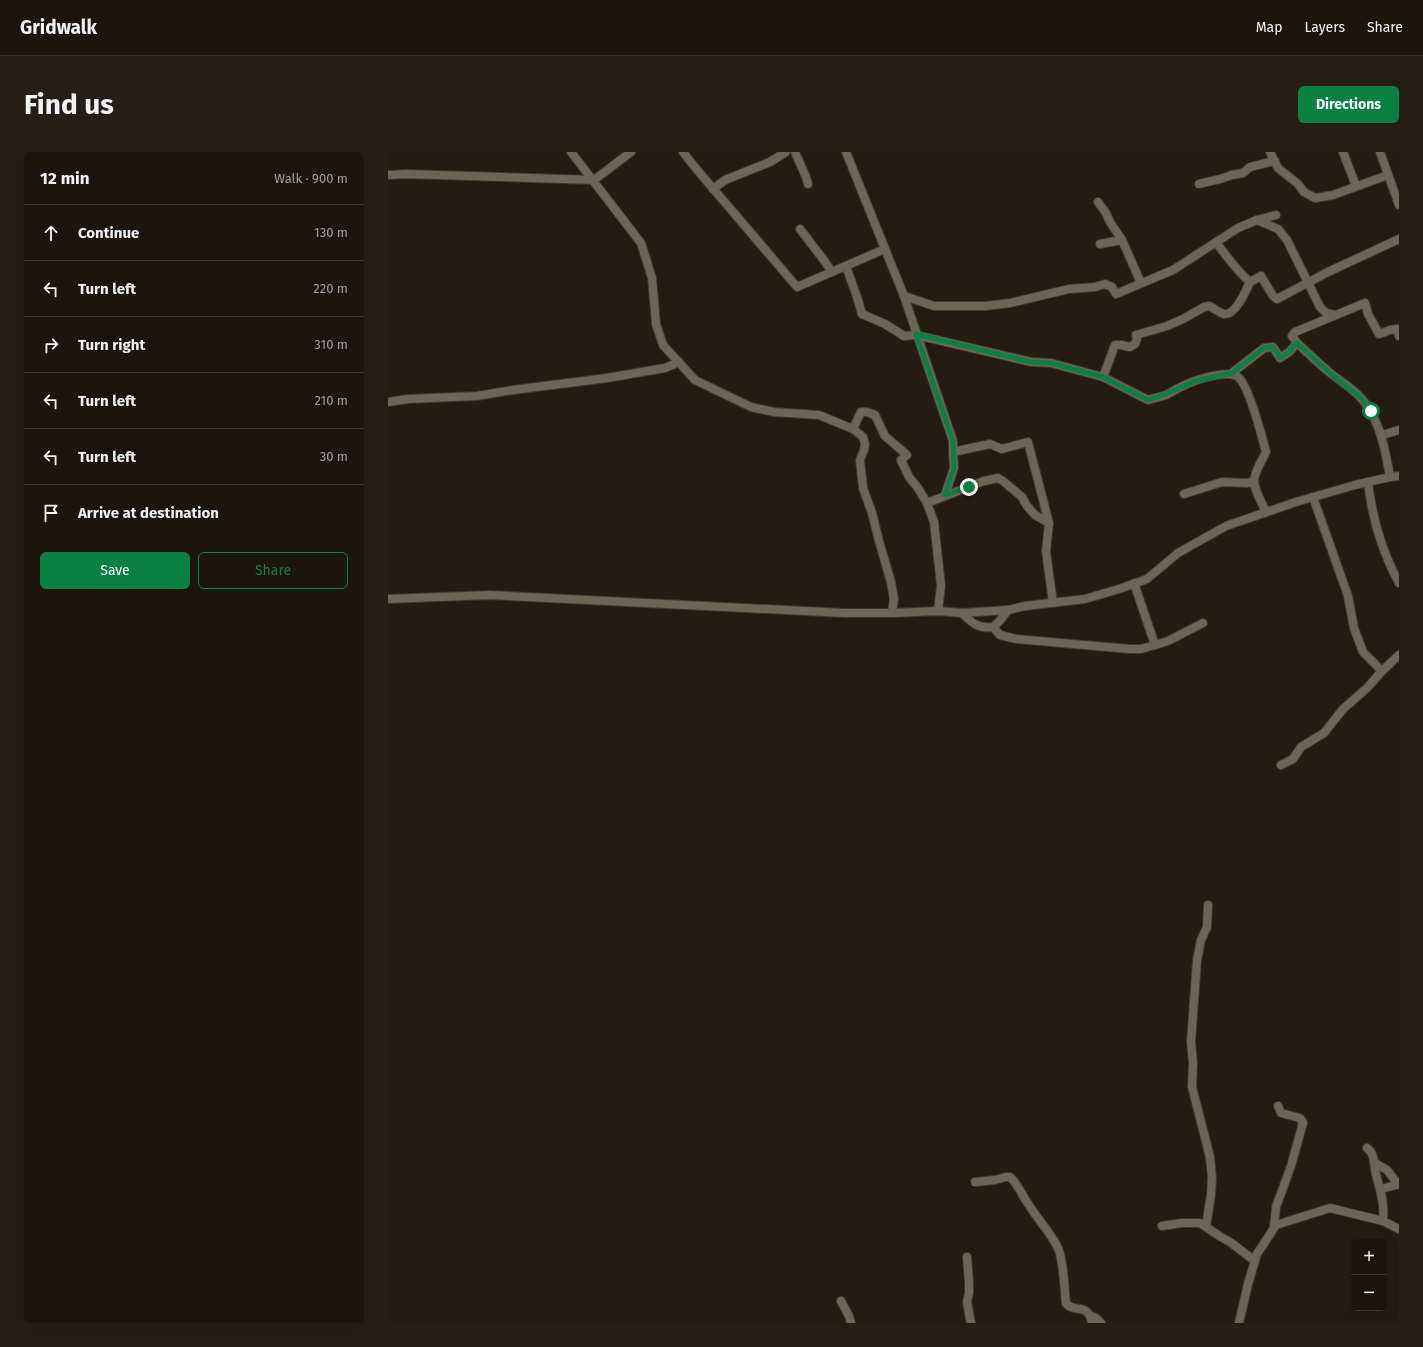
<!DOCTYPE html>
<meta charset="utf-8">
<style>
body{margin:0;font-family:"Fira Sans",sans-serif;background:#241e17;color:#f1f3f6}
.controls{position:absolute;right:12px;bottom:12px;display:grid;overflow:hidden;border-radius:6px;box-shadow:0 4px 16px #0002}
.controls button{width:36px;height:36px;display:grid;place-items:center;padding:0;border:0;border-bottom:1px solid #39342e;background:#1b150e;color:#f1f3f6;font:20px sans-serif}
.stop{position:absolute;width:12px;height:12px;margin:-9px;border:3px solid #0b8043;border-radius:50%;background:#fff}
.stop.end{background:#0b8043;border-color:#fff;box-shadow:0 1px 4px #0008}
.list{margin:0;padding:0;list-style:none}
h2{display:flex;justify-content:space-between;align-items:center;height:52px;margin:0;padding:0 16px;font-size:17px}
h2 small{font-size:13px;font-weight:400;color:#a09f9e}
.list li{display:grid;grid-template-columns:26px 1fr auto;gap:12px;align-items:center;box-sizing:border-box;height:56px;padding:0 16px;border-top:1px solid #39342e}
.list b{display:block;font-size:15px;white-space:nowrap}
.list em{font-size:13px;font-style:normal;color:#a09f9e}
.actions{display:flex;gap:8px;padding:12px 16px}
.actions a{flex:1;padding:9px 0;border:1px solid #0b8043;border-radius:6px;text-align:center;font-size:14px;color:#0b8043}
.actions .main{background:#0b8043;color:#fff}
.icon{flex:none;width:22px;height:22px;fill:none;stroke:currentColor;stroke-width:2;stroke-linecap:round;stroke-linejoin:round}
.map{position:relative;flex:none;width:1011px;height:1171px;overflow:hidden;border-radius:6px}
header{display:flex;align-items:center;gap:24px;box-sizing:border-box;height:56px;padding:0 20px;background:#1b150e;border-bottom:1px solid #39342e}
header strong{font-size:19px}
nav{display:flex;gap:22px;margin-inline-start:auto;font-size:14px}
.intro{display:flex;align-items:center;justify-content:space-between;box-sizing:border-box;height:96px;padding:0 24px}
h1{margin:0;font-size:28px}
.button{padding:10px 18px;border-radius:6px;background:#0b8043;color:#fff;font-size:14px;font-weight:700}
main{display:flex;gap:24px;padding:0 24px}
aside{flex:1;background:#1b150e;border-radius:6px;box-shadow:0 4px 16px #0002}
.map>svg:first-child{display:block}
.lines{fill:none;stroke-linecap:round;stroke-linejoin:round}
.minor-casing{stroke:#3f3933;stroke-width:10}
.minor{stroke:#6d6457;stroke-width:8}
.route{stroke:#0b8043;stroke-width:5}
</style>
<header>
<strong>Gridwalk</strong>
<nav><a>Map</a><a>Layers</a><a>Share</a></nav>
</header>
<div class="intro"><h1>Find us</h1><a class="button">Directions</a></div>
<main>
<aside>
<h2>12 min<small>Walk · 900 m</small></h2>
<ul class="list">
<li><svg class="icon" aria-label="ahead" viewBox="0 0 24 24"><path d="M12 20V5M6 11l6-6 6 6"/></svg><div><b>Continue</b></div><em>130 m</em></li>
<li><svg class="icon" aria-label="left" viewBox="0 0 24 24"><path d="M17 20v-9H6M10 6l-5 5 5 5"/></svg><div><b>Turn left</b></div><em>220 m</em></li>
<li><svg class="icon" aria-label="right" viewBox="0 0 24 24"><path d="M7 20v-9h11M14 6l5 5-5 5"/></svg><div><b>Turn right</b></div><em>310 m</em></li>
<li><svg class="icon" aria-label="left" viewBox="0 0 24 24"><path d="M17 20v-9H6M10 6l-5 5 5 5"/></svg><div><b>Turn left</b></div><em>210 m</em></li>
<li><svg class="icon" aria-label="left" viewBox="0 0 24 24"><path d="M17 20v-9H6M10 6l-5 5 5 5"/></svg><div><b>Turn left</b></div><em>30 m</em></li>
<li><svg class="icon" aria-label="arrive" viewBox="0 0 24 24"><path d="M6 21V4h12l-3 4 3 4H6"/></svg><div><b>Arrive at destination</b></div></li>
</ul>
<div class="actions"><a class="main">Save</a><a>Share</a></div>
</aside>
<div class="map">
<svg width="1011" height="1171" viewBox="0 0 1011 1171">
<rect width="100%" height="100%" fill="#241c12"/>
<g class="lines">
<!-- minor casing -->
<g class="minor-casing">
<g id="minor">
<polyline points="183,0 253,91 264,126 268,172 275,193 307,228 363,255 386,260 431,263 465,277 475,285 477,292 476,298 472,308 475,336 484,361 491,389 503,430 506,447 504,461"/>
<polyline points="295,0 305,13 409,135 497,97"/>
<polyline points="407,0 418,25 420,32"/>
<polyline points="458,0 516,144 565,289 565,300 602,292 614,297 640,290 661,371 658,399 665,451"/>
<polyline points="882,0 890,16 910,32 916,40 927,46 945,43 1000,23"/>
<polyline points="955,0 968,34"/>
<polyline points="992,0 1011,53"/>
<polyline points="0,23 18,22 206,28 243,0"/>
<polyline points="811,32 832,27 844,23 855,21 862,15 887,9"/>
<polyline points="325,37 337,28 382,10 398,0"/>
<polyline points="710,50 718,61 722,70 734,88 753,131"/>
<polyline points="869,68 890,77 899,88 932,155 938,161 947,163"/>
<polyline points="412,77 435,107 444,120"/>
<path d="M 828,90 C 838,104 849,119 862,130 L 873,124 L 885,144 L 889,147 L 940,120 L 1011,87"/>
<polyline points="712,92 734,88"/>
<path d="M 458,114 L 469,145 L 474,162 L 497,172 L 516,184 L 528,183 L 643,210 L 663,211 L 715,225 L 760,248 C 766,246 772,245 778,243 C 784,240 790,236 797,233 C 807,228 841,217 850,225 C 861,233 874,285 878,300 C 874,308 869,316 867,324 C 863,333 874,351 878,360"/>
<polyline points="516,144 546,154 598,154 622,151 681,137 707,135 717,132 724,135 728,142 785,118 850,76 869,68 888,63"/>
<polyline points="909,191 904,184 907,180 977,151 980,162 991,182 1002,178 1009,177 1011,184"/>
<path d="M 844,221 L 876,196 L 885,195 L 892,206 L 901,200 L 909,191 C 920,201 930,211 941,220 C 956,232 974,242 983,260 C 994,280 998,302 1002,325"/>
<path d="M 715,225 L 727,193 L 733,193 L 742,195 L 747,192 L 749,187 L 748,183 L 779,174 L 795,167 L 816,155 L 821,154 C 826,156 831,161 836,162 C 847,164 858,139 862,130"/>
<polyline points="0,250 20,247 89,244 125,238 219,226 277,216 291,210"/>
<polyline points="465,277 473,260 479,260 487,263 497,284 519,303 513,308 521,325 530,336 539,351 546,370 553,434 550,459"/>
<polyline points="994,283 1011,278"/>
<path d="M 980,330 C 984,365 994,400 1011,431"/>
<polyline points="796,342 834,330 859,331 866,330"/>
<polyline points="557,343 566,316 565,300"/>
<polyline points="925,345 960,444 966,476 975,500 994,519"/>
<polyline points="539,351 596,329 610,326 615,329 634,345 639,354 647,363 661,371"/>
<polyline points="0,447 102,443 456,461 504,461 550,459 574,461 620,458 637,454 697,447 731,437 759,427 790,401 838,374 908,350 967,333 1002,325 1011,324"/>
<path d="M 574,461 C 584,471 590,477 605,475 L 612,483 L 628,487 L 742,497 L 753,497 L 767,493 L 746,431"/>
<path d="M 605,475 C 612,470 615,464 620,458"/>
<polyline points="767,493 780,489 815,471"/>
<polyline points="893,613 905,607 913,595 936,581 955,557 979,536 994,519 1011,503"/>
<path d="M 979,996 C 988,1003 985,1012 988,1022 C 992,1039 997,1050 995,1069"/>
<polyline points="987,1011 999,1018 1010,1032"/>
<path d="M 587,1030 L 607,1028 L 618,1025 L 622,1025 C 631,1033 634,1044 641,1053 C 650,1068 663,1081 670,1096 C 676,1110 676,1135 678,1151 C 685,1162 700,1149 704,1171"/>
<polyline points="993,1037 1011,1032"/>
<polyline points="774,1074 794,1071 812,1071 833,1085 842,1090 867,1109"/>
<polyline points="818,1074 823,1043 824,1026 822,1005 804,935 805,911 803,890 809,808 813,788 819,775 820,753"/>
<polyline points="886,1075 888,1055 903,1014 915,971 912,966 893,961 890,954"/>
<polyline points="579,1105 581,1131 581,1141 579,1150 583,1171"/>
<polyline points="453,1149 461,1164 463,1171"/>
<polyline points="702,1163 708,1166 713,1171"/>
<polyline points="851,1171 860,1132 869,1102 888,1073 942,1056 995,1069 1011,1077"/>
</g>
</g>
<!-- minor -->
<use href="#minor" class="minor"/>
</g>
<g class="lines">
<!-- route -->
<polyline class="route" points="581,335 557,343 566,316 565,289 528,182 643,210 663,211 715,225 760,248 778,242 807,229 844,221 876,196 885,195 892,206 901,200 909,191 942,221 972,245 983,259"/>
</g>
</svg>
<div class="controls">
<button>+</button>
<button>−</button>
</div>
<div class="stop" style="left:983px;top:259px"></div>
<div class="stop end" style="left:581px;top:335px"></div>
</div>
</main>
